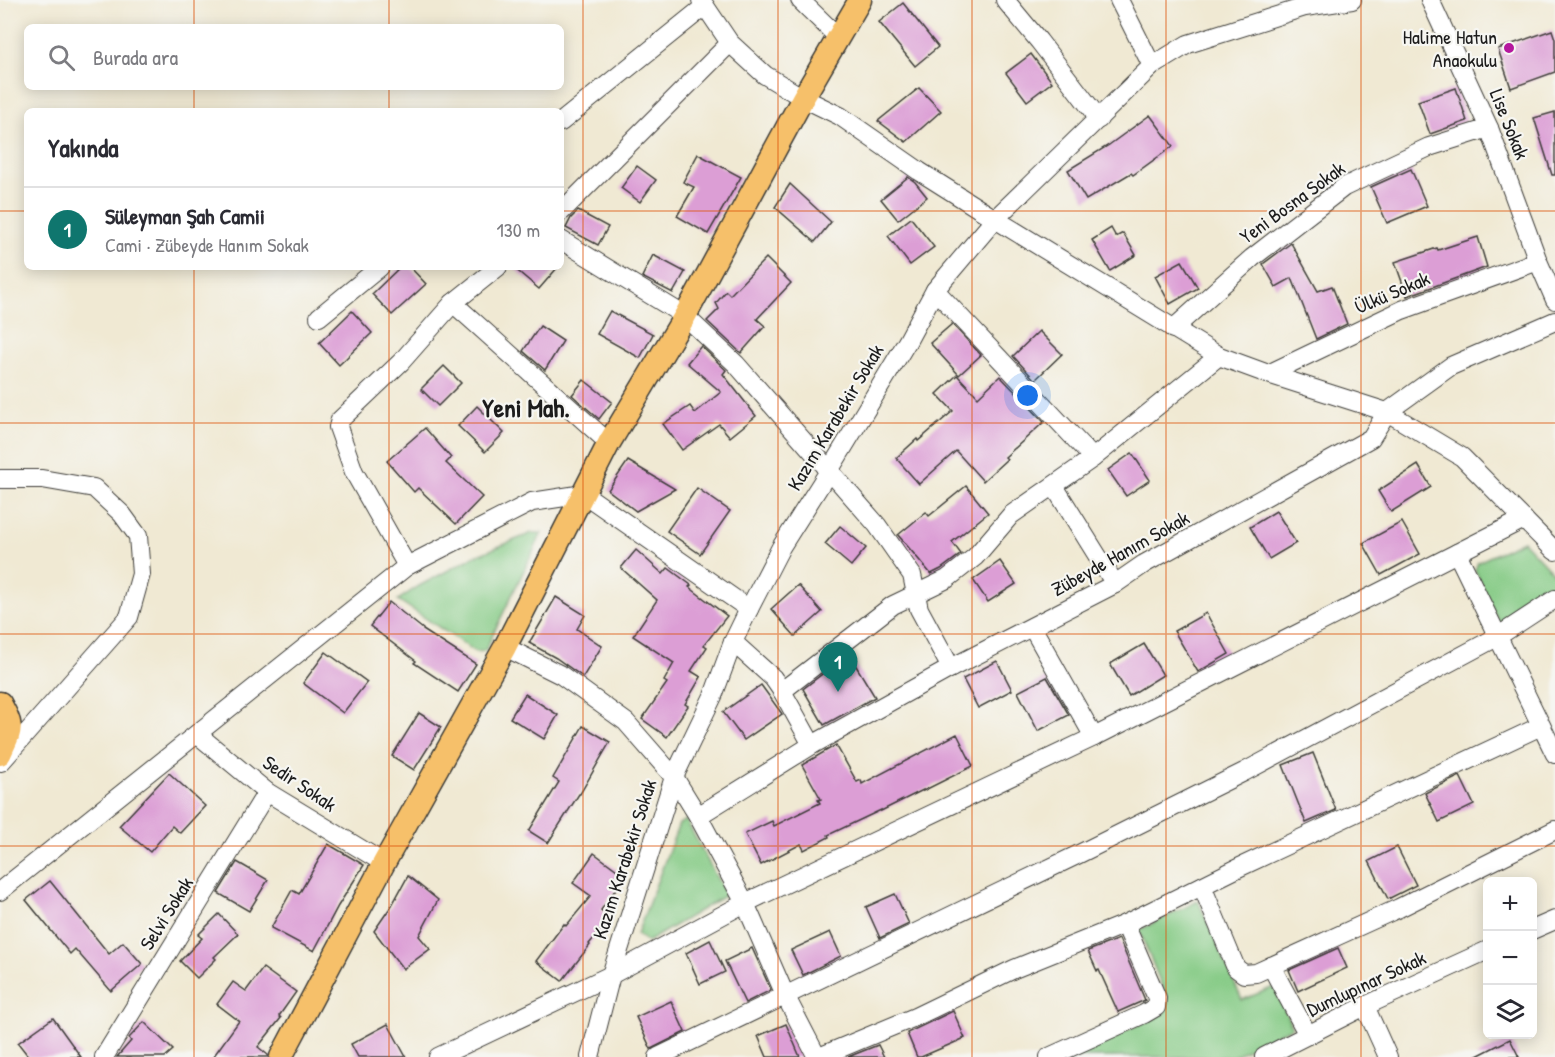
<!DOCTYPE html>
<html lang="tr">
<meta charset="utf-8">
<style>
body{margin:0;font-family:"Patrick Hand",sans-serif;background:#f7f7f7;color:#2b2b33}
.controls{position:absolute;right:18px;bottom:18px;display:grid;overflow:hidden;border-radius:9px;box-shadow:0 3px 15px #0003}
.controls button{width:54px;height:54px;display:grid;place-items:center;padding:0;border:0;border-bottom:2px solid #e1e1e2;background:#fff;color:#2b2b33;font:30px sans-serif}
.you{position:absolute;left:1028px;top:396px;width:21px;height:21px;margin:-15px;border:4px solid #fff;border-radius:50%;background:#1a73e8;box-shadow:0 0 0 9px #1a73e833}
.badge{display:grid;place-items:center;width:39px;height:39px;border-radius:50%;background:#0f766e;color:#fff;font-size:20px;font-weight:700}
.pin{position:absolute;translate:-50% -50px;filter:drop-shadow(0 2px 3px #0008)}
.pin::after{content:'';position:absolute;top:32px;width:21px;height:18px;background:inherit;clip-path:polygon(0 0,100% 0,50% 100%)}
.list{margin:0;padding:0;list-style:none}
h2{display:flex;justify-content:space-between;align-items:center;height:78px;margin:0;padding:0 24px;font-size:26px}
h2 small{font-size:20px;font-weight:400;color:#7c7c81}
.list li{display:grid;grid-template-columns:39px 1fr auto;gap:18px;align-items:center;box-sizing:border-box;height:84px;padding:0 24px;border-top:2px solid #e1e1e2}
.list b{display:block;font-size:22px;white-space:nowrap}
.list p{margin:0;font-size:20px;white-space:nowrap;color:#7c7c81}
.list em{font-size:20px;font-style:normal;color:#7c7c81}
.icon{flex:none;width:33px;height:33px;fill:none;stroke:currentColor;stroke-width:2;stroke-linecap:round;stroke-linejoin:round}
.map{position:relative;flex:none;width:1555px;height:1057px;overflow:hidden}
.search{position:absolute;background:#fff;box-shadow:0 3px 15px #0003;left:24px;top:24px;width:540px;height:66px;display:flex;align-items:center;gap:15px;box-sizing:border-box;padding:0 21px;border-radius:9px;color:#7c7c81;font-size:22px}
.panel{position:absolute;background:#fff;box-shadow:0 3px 15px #0003;left:24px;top:108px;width:540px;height:162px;border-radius:9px}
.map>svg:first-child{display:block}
.green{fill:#86cb86;stroke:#517451;stroke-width:1.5}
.building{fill:#dc9ed5}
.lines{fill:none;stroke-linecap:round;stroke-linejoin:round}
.minor-casing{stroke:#3c3b37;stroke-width:20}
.major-casing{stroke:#3c3b37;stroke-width:25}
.minor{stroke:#fff;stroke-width:18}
.major{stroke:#f6c06b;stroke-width:22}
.grid{fill:none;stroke:#de560d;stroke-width:1.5;stroke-opacity:0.55}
.poi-dot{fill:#b5179e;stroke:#f6f6f2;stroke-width:2}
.labels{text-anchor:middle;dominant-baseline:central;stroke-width:4.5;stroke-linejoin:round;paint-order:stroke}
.poi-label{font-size:20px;fill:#1c1c1c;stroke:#f6f6f2;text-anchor:end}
.street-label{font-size:20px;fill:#1c1c1c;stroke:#f6f6f2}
.district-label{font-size:26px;font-weight:bold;fill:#1c1c1c;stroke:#f6f6f2}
</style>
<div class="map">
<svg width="1555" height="1057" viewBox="0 0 1555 1057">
<rect width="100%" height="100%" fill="#f6f6f2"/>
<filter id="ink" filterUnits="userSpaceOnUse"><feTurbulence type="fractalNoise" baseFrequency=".0167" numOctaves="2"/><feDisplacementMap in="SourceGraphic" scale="12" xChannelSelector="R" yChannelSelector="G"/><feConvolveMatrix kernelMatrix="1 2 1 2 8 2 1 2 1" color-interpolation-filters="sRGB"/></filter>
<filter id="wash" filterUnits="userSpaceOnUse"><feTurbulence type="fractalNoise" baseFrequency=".008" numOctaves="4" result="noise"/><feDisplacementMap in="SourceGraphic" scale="24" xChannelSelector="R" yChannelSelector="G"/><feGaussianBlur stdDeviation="1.35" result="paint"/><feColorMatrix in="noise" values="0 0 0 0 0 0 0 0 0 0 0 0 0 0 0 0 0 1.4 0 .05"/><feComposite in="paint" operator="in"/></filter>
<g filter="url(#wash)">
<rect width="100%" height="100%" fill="#f0e9d3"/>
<!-- green -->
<g class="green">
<polygon points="532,533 542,533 485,651 476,652 398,600 419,586 473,557"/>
<polygon points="1523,541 1555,575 1555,591 1500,625 1475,570 1478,562"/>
<polygon points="686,820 726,895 647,942 637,934 679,824"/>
<polygon points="1198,901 1242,1000 1274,987 1292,1027 1232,1057 1070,1057 1163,1013 1168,1001 1139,930"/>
</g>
<g id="blocks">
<!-- building -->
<g class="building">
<polygon points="903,3 938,47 915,66 879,22"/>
<polygon points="1552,30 1555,39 1555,72 1511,88 1498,49"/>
<polygon points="1031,54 1052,82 1027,101 1006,73"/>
<polygon points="919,88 941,111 906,142 878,121"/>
<polygon points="1456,88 1467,121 1430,134 1418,101"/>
<polygon points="1555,112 1555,175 1552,175 1534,118"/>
<polygon points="1150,115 1173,146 1133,175 1131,173 1086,200 1068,170 1109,145"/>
<polygon points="698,154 741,177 708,234 677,216 694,187 683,182"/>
<polygon points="637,166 656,180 640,202 621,188"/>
<polygon points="1411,169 1427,206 1387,223 1371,187"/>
<polygon points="908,177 915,182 927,197 898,220 881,199"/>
<polygon points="790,184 831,222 815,242 775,207"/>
<polygon points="578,211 608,227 598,245 566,228 571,218"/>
<polygon points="911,218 934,247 910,265 888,236"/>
<polygon points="1111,228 1116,237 1123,233 1136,255 1110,271 1092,240"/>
<polygon points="1478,237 1487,267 1407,296 1395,262 1437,248 1438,250"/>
<polygon points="1291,243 1318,291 1332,286 1347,324 1316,339 1292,278 1276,287 1263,264"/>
<polygon points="653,255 685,272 673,293 642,277"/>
<polygon points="766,258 791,283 757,319 765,326 741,353 707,321 719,309 716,303 726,291 730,295"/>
<polygon points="1182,261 1198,288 1170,304 1155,276"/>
<polygon points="400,267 410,267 426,284 392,315 372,294"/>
<polygon points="513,267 558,267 539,289"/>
<polygon points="352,311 372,333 339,365 319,343"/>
<polygon points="610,311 653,334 640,358 597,334"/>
<polygon points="952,324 981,355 959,375 930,343"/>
<polygon points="540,326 563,341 545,370 523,351"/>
<polygon points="1039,331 1062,354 1035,380 1013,356"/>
<polygon points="701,346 726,370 723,374 756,416 730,437 719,424 682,450 663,424 690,406 695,413 721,392 687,363"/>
<polygon points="444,366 461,383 438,406 421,389"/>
<polygon points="957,375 978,397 1000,376 1044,422 1005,457 1007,459 983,481 956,451 919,484 896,458 917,439 918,441 953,411 937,394"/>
<polygon points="584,380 612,402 599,419 572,395"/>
<polygon points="477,406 504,433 485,452 458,426"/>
<polygon points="425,428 451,458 446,463 482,497 456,524 418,488 414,492 387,461"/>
<polygon points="1132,453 1150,480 1126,496 1108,470"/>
<polygon points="628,461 675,489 636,511 608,490"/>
<polygon points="1418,465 1431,487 1391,512 1378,491"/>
<polygon points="966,486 988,513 952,542 961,554 941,569 931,574 898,535 926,512 929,516"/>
<polygon points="697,488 730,511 700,554 667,531"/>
<polygon points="1276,511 1296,543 1269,559 1250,527"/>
<polygon points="1402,522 1420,554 1381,575 1363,543"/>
<polygon points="840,526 866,548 851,566 825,544"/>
<polygon points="636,550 663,574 668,568 691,585 689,587 727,616 704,645 707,647 691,671 701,677 685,704 688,706 667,737 642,719 667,683 664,681 674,663 633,636 657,600 621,568"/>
<polygon points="1000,561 1016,584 988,602 973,580"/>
<polygon points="798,585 822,612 795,636 771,609"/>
<polygon points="556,597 585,615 577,629 602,646 583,677 556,658 529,643"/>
<polygon points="389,602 423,629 423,630 476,664 458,692 414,663 416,661 370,626"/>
<polygon points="1206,613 1229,654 1198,672 1174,631"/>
<polygon points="1144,644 1163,675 1129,696 1110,664"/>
<polygon points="326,652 367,682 343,713 303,683"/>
<polygon points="850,656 875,697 824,725 803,689 834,665"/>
<polygon points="997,661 1012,690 978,708 963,679"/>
<polygon points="1047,677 1069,715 1038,731 1018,692"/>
<polygon points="761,685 782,714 744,740 723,712"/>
<polygon points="525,694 558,715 544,739 510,718"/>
<polygon points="419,713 441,727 414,770 392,756"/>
<polygon points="583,726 610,742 580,794 579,794 548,843 529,831 559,782 553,778"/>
<polygon points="957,734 973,766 923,791 923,790 881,811 881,810 828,835 829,837 804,850 801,844 761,865 745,834 772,821 774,826 820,803 818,800 821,799 802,765 836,745 857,782 861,780 862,784"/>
<polygon points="1313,753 1336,810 1306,823 1283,765"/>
<polygon points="169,773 205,806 180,833 172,826 150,852 119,826"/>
<polygon points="1460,776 1474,805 1439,822 1425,793"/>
<polygon points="328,844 364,865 338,906 314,951 271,928 292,890 299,894"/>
<polygon points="1397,847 1416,885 1388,899 1369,861"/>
<polygon points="594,853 625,876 601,910 611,918 589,944 590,945 562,981 536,961 564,924 566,926 591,896 573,883"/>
<polygon points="237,862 268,880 249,911 218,893"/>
<polygon points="408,876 438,900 419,936 430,949 403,969 374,931 392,905"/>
<polygon points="50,881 109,954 123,942 142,964 111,991 75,949 70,954 26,900"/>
<polygon points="895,894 909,924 880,938 866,907"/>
<polygon points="219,914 238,934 214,957 216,959 197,978 180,961 202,938 198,935"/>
<polygon points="830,932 841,956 803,975 791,950"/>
<polygon points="1119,939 1145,1000 1118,1012 1099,970 1097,971 1088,951"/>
<polygon points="710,940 725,972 700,984 686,953"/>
<polygon points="752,948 771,990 745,1003 725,961"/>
<polygon points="1338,948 1347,968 1298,991 1289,970"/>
<polygon points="263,968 296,992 279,1016 281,1018 258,1047 268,1055 268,1057 213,1057 239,1021 217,1004 233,982 246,991"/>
<polygon points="671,1001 685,1032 651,1049 636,1017"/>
<polygon points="953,1011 965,1038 921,1057 917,1057 907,1033"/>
<polygon points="53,1018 81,1057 29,1057 18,1043"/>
<polygon points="144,1022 173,1050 165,1057 117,1057 131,1041 129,1038"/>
<polygon points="388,1024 406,1057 358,1057 351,1044"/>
<polygon points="786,1024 800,1057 767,1057 758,1036"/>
<polygon points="1510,1039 1519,1057 1475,1057"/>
<polygon points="878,1045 884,1057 848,1057"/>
</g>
</g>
</g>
<g filter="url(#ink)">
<use href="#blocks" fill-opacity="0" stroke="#3c3b37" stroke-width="1.5"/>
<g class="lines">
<!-- minor casing -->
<g class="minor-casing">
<g id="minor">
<polyline points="701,0 730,43 765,75 803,98 840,116 919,171 995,219 1219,356 1268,374 1387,412 1462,457 1555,551"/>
<polyline points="800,0 839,38"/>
<polyline points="1005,0 1039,41 1099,119"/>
<polyline points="1119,0 1152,66"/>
<polyline points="1430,0 1489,128 1538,261 1555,300"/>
<polyline points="561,122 705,6"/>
<polyline points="561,212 730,43"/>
<polyline points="561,240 685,316 736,364 877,525 912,575 919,609 951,668"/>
<polyline points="935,290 1093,458"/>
<polyline points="453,303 609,443"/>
<polyline points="319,317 380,267"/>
<polyline points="1173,329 1252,258 1344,187 1429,147 1489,128"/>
<polyline points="1268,374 1402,310 1538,261"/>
<polyline points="0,479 42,479 94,488 122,514 138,536 141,574 129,617 1,762"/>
<polyline points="1054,486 1115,584"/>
<polyline points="1457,553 1555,754"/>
<polyline points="407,566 354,472 338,427 340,420 401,362 453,303 498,267"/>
<polyline points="1032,627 1094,737"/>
<polyline points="733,642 773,678 782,691 812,745"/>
<polyline points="505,647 561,675 626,722 674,777 698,816 745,903 786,997 817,1057"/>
<polyline points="782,691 893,605 947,579 975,557 1011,515 1093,458 1219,356"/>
<polyline points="197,734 267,792 384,863"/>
<polyline points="698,816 812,745 951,668 1115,584 1144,564 1371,438 1387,412 1451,366 1555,321"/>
<polyline points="1202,886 1236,968 1244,974 1256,973 1399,908 1555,830"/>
<polyline points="0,891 407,566 532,502 584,494 749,609"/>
<polyline points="1532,930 1555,920"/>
<polyline points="1271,966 1308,1035"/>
<polyline points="1365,1006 1388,1057"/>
<polyline points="104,1057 267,792"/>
<polyline points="438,1057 611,975 745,903 1094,737 1524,519"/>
<polyline points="590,1057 611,975 674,777 713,696 733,642 749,609 781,547 829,471 907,342 935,290 995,219 1152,66 1188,44 1305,7 1352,0"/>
<polyline points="658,1057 1075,856 1244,772 1497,637 1555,599"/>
<polyline points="819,1057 915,1017 1014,969 1125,924 1238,868 1541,726"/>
<polyline points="1049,1057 1144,1014 1156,1007 1157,998 1125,924"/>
<polyline points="1264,1057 1365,1006 1488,950"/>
</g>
</g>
<!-- major casing -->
<g class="major-casing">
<g id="major">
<path d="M 0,703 C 14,729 12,727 0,754"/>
<polyline points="281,1057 384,863 505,647 609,443 685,316 803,98 860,0"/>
</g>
</g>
<!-- minor -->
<use href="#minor" class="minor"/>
<!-- major -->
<use href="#major" class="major"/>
</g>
</g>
<!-- grid -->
<path class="grid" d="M 194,0 L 194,27M 389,0 L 389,27M 583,0 L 583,1057M 778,0 L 778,1057M 972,0 L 972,1057M 1166,0 L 1166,1057M 1361,0 L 1361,1057M 194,87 L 194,111M 389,87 L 389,111M 0,211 L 27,211M 561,211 L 1555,211M 194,267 L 194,1057M 389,267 L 389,1057M 0,423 L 1555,423M 0,634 L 1555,634M 0,846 L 1555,846"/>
<!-- markers -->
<circle class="poi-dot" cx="1509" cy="48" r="6"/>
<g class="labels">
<!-- poi labels -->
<g class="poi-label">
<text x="1497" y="36">Halime Hatun<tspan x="1497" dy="23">Anaokulu</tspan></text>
</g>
<!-- street labels -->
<g class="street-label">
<text transform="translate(1510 124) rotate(68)">Lise Sokak</text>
<text transform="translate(1292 202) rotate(-36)">Yeni Bosna Sokak</text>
<text transform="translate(1392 292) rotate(-23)">Ülkü Sokak</text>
<text transform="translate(835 417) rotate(-59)">Kazım Karabekir Sokak</text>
<text transform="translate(1120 553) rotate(-29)">Zübeyde Hanım Sokak</text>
<text transform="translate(300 783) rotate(34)">Sedir Sokak</text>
<text transform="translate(624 859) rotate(-72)">Kazım Karabekir Sokak</text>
<text transform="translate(166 913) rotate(-58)">Selvi Sokak</text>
<text transform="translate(1366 983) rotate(-25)">Dumlupınar Sokak</text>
</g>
<!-- district labels -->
<g class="district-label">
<text x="526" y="407">Yeni Mah.</text>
</g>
</g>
</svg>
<div class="controls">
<button>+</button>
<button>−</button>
<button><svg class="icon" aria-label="layers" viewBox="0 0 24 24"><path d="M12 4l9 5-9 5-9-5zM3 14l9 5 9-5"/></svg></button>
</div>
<div class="you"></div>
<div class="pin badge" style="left:838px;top:692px">1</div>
<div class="search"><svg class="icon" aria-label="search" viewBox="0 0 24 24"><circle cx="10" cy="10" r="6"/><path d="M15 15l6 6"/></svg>Burada ara</div>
<section class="panel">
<h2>Yakında<small></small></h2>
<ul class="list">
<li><span class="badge">1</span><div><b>Süleyman Şah Camii</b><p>Cami · Zübeyde Hanım Sokak</p></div><em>130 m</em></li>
</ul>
</section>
</div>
